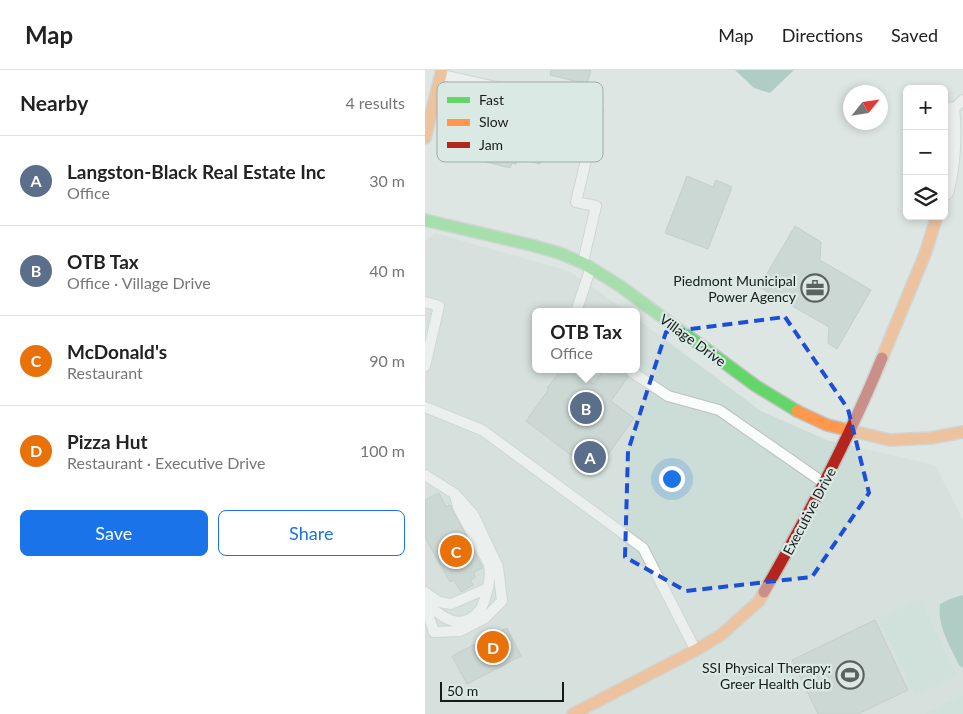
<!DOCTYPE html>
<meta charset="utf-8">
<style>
body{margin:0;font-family:Lato,sans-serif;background:#f2f2f2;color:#222}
.controls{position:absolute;right:15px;top:15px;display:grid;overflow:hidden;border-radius:8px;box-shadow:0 2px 8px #0003}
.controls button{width:45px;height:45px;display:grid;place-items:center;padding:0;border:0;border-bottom:1px solid #e0e0e0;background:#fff;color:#222;font:25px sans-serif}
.compass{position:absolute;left:418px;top:15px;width:45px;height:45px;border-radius:50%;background:#fff;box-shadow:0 2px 8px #0003;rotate:60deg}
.scale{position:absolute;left:15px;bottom:12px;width:124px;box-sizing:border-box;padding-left:5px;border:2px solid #161b19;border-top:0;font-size:14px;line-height:18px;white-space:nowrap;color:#161b19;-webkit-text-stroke:4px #dbe9e4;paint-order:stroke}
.you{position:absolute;left:246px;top:408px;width:18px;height:18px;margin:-12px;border:4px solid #fff;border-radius:50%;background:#1a73e8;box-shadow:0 0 0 8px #1a73e833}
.badge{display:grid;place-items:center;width:32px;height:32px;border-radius:50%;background:#1a73e8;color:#fff;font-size:16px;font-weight:700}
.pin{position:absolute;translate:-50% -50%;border:2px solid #fff;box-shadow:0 1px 5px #0006}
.popup{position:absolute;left:107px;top:238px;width:108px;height:65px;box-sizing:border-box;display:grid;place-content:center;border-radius:8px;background:#fff;filter:drop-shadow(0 1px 4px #0005);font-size:16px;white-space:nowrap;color:#767676}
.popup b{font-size:19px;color:#222}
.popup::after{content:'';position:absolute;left:50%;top:100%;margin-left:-10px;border:10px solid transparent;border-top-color:#fff}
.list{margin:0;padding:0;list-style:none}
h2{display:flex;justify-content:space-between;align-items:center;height:65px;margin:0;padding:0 20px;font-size:21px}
h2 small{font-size:16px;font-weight:400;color:#767676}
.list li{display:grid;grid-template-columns:32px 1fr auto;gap:15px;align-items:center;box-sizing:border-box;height:90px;padding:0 20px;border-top:1px solid #e0e0e0}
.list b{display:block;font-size:19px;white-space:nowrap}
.list p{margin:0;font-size:16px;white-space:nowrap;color:#767676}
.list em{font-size:16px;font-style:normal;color:#767676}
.actions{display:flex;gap:10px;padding:15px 20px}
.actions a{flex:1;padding:11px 0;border:1px solid #1a73e8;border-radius:8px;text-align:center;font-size:18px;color:#1a73e8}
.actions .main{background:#1a73e8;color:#fff}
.icon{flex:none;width:28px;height:28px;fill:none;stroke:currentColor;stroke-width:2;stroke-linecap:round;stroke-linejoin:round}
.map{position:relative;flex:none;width:538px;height:644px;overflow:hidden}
header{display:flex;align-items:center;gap:30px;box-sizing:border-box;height:70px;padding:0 25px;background:#fff;border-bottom:1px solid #e0e0e0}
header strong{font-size:24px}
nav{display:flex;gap:28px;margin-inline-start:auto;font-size:18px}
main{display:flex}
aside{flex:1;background:#fff}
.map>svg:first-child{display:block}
.built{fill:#ccdcd6}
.green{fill:#bfdbd1}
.water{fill:#78b09f}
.building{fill:#b5c7c1;stroke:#a9aeac}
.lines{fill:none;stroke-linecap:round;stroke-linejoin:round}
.lane-casing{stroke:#bcc2c0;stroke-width:12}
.street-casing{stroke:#bcc2c0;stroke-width:21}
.fast-casing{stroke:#bcc2c0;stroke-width:14}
.slow-casing{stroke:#bcc2c0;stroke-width:14}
.jam-casing{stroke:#bcc2c0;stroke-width:14}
.lane{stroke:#fafbfb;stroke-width:10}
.street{stroke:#fafbfb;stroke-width:19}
.fast{stroke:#63d668;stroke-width:11}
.slow{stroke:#ff974d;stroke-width:11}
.jam{stroke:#b3261e;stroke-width:11}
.marked{fill:none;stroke:#1d4ed8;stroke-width:4;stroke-dasharray:10 6;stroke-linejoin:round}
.labels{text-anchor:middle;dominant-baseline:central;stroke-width:4.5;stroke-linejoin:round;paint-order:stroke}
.poi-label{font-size:14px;fill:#161b19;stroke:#dbe9e4;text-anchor:end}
.street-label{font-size:14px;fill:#161b19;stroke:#dbe9e4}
.key{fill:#dbe9e4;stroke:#a0aba7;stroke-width:1}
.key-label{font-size:14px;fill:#161b19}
</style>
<header>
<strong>Map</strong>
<nav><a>Map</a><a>Directions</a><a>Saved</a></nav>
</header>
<main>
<aside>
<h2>Nearby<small>4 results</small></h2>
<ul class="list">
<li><span class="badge" style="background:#5c6f8a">A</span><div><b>Langston-Black Real Estate Inc</b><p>Office</p></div><em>30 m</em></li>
<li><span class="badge" style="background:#5c6f8a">B</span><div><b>OTB Tax</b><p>Office · Village Drive</p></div><em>40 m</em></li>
<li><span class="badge" style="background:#e8710a">C</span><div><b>McDonald's</b><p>Restaurant</p></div><em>90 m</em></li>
<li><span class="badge" style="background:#e8710a">D</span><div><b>Pizza Hut</b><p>Restaurant · Executive Drive</p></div><em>100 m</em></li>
</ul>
<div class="actions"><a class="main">Save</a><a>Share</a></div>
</aside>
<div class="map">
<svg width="538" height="644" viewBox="0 0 538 644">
<rect width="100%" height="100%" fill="#dee6e3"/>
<!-- built -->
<polygon class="built" points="10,163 144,201 203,242 111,242 111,299 211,299 211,248 336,341 402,370 510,395 538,450 538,624 498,644 0,644 0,172"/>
<!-- green -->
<g class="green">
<polygon points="495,528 532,606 490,626 453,548"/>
<polygon points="538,624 538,644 498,644"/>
</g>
<!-- water -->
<g class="water">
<polygon points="310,0 369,0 345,23 329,18"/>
<path d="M 538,525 L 538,598 L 534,595 C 525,576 512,555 515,534 L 525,529 Z"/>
</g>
<!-- building -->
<g class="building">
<polygon points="126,0 166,0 162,14 125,5"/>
<polygon points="75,35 127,49 115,94 97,89 96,92 92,91 91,94 87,93 85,98 61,92 69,61 65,59 70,42 73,43"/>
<polygon points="262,106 288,117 291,110 307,117 283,179 240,163"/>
<polygon points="370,156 396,172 395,190 446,220 412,279 403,273 404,257 334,217"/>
<polygon points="137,299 149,299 168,314 180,299 201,299 201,305 203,307 186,331 209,348 170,403 101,351 124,319 122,318"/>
<polygon points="14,423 21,437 25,435 57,496 57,498 48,503 51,507 45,510 48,515 36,522 29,510 25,512 0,467 0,430"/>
<polygon points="450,550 483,620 433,644 393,644 367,590"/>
<polygon points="82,558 96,586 42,614 27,586"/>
</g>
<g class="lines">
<!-- lane casing -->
<g class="lane-casing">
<g id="lane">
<polyline points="17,5 173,40 151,132 171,136 158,192"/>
<polyline points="525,42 538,30"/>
<polyline points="0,232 14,236 0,296"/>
<polyline points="151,242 165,200"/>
<polyline points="207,302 243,326 294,340 399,413"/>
<polyline points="0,337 57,360 218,478 270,579"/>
<polyline points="0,405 30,424 48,444 73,497 77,531 60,548 35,561 9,562 0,535"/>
<polyline points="0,522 14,532 26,534 63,518 65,505 64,494 33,437 30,425"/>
<path d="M 1,533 C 17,548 37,563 55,540 C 59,535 61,525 63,518"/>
</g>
</g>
<!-- street casing -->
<g class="street-casing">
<path id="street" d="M 519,121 C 526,95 527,69 525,42"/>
</g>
<!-- fast casing -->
<g class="fast-casing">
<polyline id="fast" points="0,150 106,175 134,183 158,193 195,216 331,316 372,341"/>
</g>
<!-- slow casing -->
<g class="slow-casing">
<g id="slow">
<polyline points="0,68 17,0"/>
<polyline points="457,288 500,184 512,146"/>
<polyline points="372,341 402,355 465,370 506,368 538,362"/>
<polyline points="148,644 271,580 296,565 334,531 339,522"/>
</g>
</g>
<!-- jam casing -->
<g class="jam-casing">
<path id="jam" d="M 339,522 C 383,446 424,369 457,288"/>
</g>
<!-- lane -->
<use href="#lane" class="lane"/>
<!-- street -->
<use href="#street" class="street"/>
<!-- fast -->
<use href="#fast" class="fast"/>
<!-- slow -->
<use href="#slow" class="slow"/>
<!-- jam -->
<use href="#jam" class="jam"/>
</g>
<!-- marked area -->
<path d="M0 0H538V644H0ZM 360,247 L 423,339 L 444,423 L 387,507 L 261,521 L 200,487 L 203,381 L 241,262 Z" fill="#dee6e3" fill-opacity=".55" fill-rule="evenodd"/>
<path class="marked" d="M 360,247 L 423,339 L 444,423 L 387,507 L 261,521 L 200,487 L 203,381 L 241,262 Z"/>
<!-- icons -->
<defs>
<g id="office-ring" transform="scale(1.4375)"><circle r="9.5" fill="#dbe9e4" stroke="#5c6260" stroke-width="1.5"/><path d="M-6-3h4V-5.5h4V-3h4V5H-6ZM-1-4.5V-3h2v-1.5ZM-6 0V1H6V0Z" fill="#5c6260"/></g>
<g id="stadium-ring" transform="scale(1.4375)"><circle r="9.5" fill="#dbe9e4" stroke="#5c6260" stroke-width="1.5"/><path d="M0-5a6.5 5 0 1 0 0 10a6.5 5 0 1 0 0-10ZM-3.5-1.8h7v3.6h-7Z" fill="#5c6260"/></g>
</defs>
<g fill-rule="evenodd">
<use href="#office-ring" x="390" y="218"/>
<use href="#stadium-ring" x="425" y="605"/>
</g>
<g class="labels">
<!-- poi labels -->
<g class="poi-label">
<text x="371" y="210">Piedmont Municipal<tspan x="371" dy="16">Power Agency</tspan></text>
<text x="406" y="597">SSI Physical Therapy:<tspan x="406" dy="16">Greer Health Club</tspan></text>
</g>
<!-- street labels -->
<g class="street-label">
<text transform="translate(268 270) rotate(36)">Village Drive</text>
<text transform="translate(384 441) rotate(-62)">Executive Drive</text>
</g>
</g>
<!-- legend -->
<rect x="12" y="12" width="166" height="80" rx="8" class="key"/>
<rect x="22" y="27" width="23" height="6" fill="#63d668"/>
<rect x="22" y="49" width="23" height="7" fill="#ff974d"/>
<rect x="22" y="72" width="23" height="6" fill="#b3261e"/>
<g class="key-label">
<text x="54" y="35">Fast</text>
<text x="54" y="57">Slow</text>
<text x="54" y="80">Jam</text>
</g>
</svg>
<div class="controls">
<button>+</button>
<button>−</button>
<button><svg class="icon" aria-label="layers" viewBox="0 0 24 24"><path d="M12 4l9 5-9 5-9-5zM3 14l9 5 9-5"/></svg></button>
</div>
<svg class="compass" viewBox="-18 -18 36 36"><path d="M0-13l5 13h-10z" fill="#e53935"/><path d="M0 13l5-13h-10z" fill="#767676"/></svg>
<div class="scale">50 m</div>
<div class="you"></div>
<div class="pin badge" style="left:165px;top:387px;background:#5c6f8a">A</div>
<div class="pin badge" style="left:161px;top:338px;background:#5c6f8a">B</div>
<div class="popup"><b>OTB Tax</b>Office</div>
<div class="pin badge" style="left:31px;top:481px;background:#e8710a">C</div>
<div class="pin badge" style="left:68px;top:577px;background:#e8710a">D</div>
</div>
</main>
